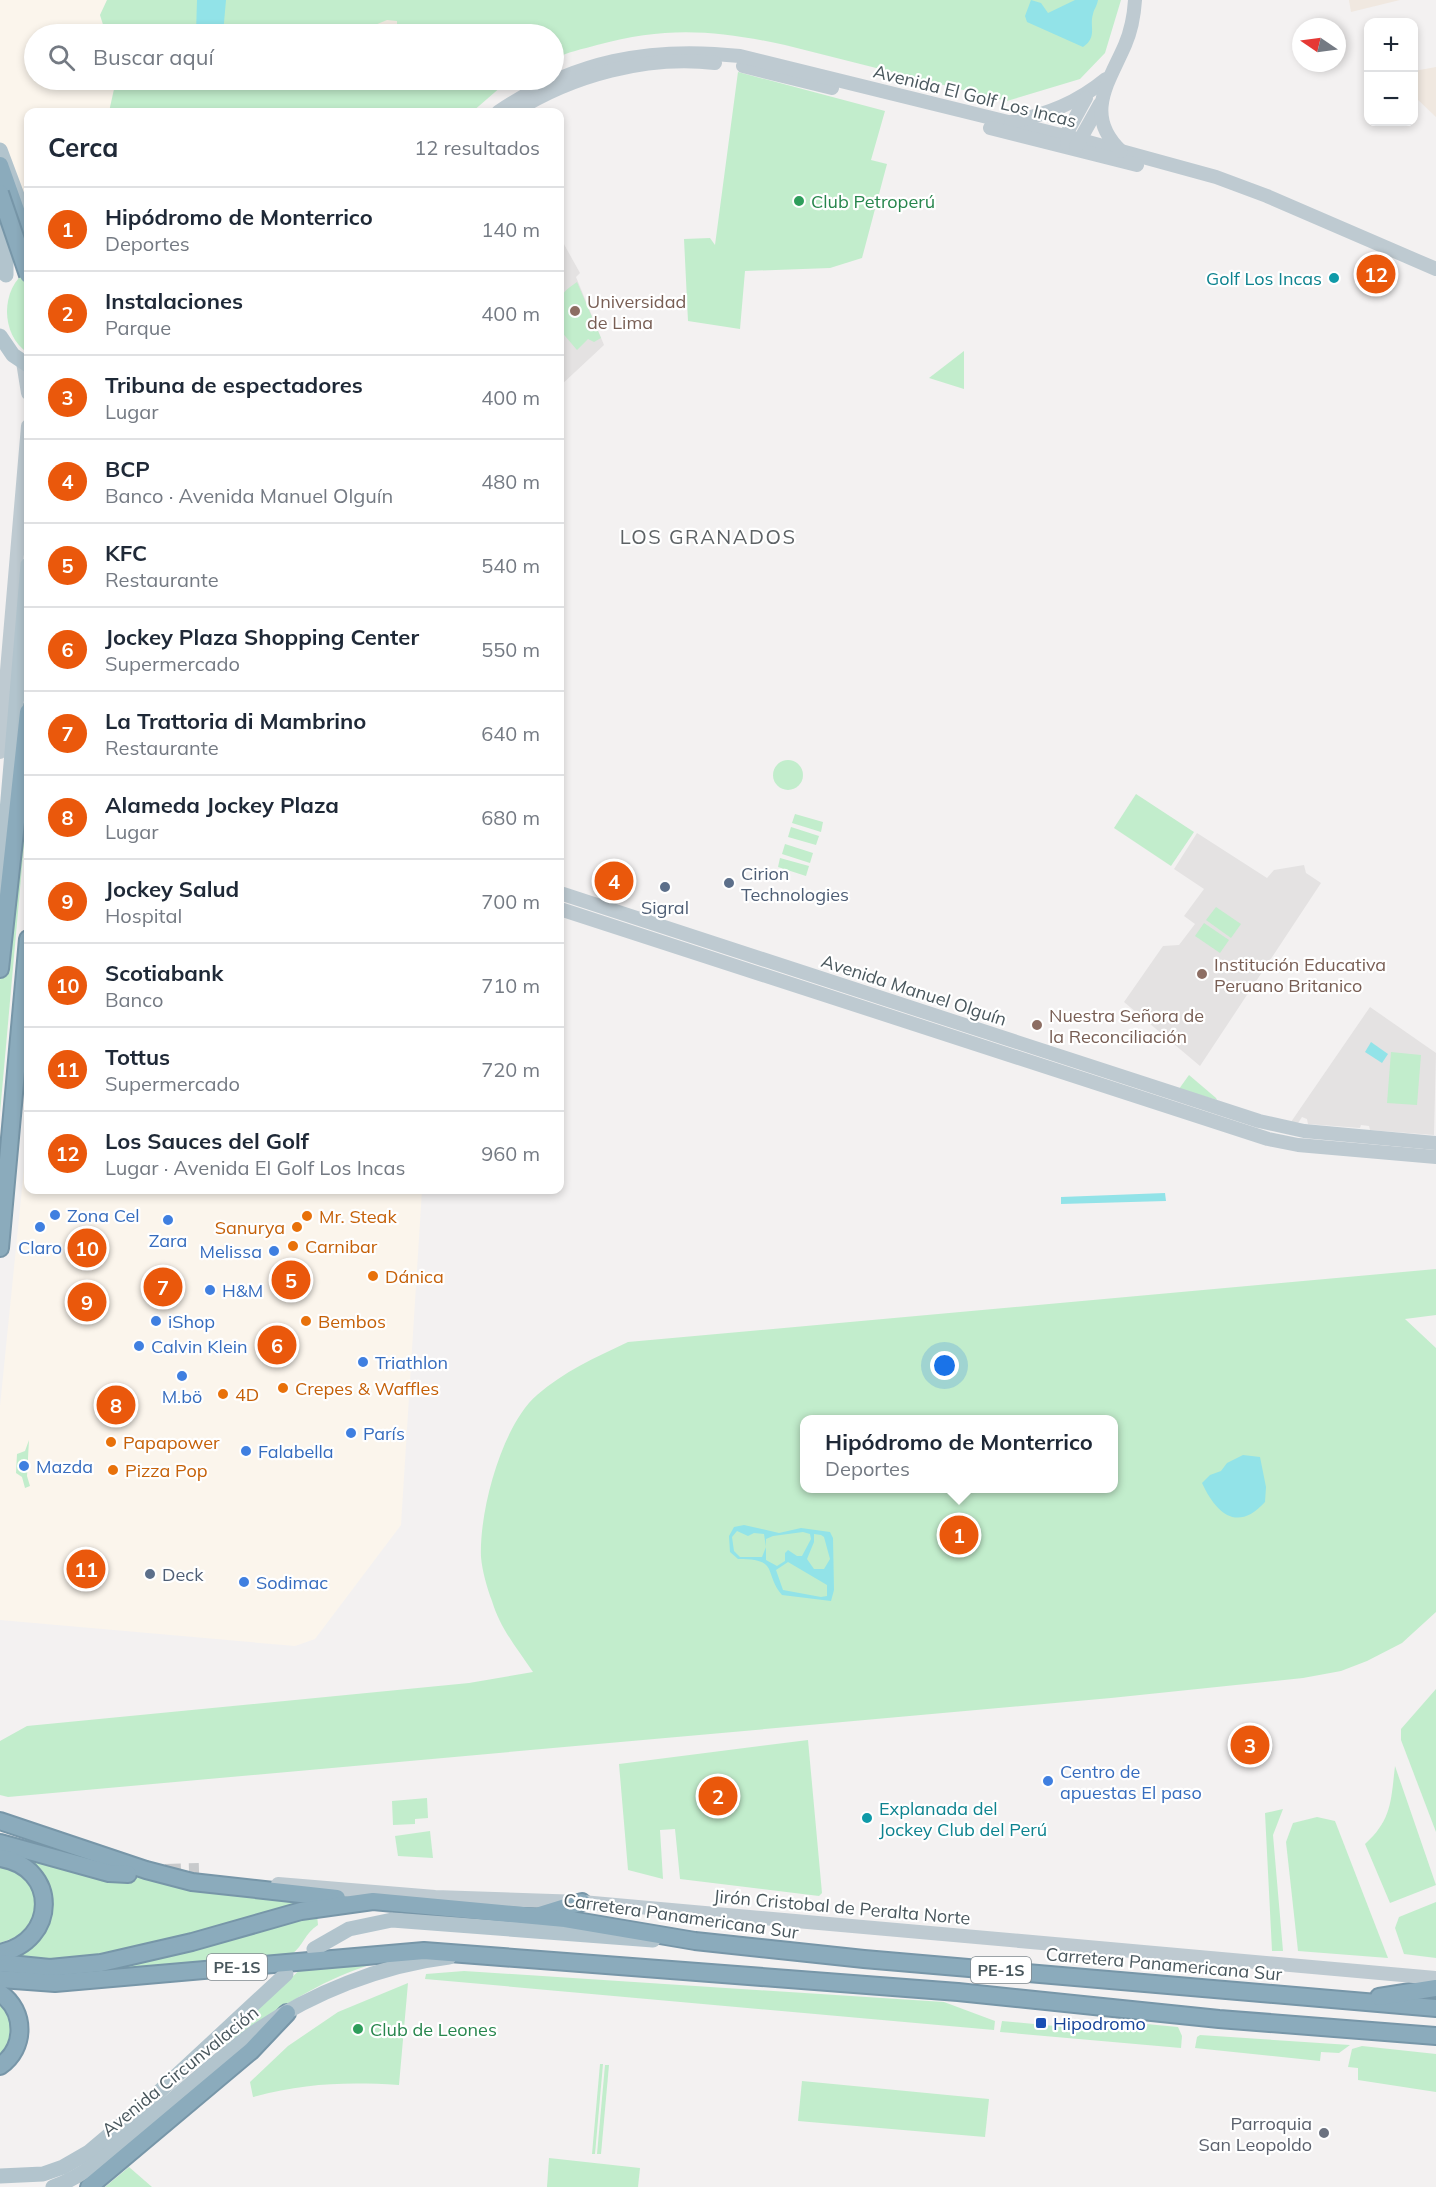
<!DOCTYPE html>
<html lang="es">
<meta charset="utf-8">
<style>
body{margin:0;font-family:Mulish,sans-serif;background:#f2f2f3;color:#1f2937}
.controls{position:absolute;right:18px;top:18px;display:grid;overflow:hidden;border-radius:12px;box-shadow:0 3px 9px #0003}
.controls button{width:54px;height:54px;display:grid;place-items:center;padding:0;border:0;border-bottom:2px solid #e0e1e3;background:#fff;color:#1f2937;font:30px sans-serif}
.compass{position:absolute;left:1292px;top:18px;width:54px;height:54px;border-radius:50%;background:#fff;box-shadow:0 3px 9px #0003;rotate:283deg}
.you{position:absolute;left:945px;top:1366px;width:21px;height:21px;margin:-15px;border:4px solid #fff;border-radius:50%;background:#1a73e8;box-shadow:0 0 0 9px #1a73e833}
.badge{display:grid;place-items:center;width:39px;height:39px;border-radius:50%;background:#ea580c;color:#fff;font-size:20px;font-weight:700}
.pin{position:absolute;translate:-50% -50%;border:3px solid #fff;box-shadow:0 2px 6px #0006}
.popup{position:absolute;left:800px;top:1415px;width:318px;height:78px;box-sizing:border-box;display:grid;place-content:center;border-radius:12px;background:#fff;filter:drop-shadow(0 2px 4px #0005);font-size:20px;white-space:nowrap;color:#747a83}
.popup b{font-size:22px;color:#1f2937}
.popup::after{content:'';position:absolute;left:50%;top:100%;margin-left:-12px;border:12px solid transparent;border-top-color:#fff}
.list{margin:0;padding:0;list-style:none}
h2{display:flex;justify-content:space-between;align-items:center;height:78px;margin:0;padding:0 24px;font-size:26px}
h2 small{font-size:20px;font-weight:400;color:#747a83}
.list li{display:grid;grid-template-columns:39px 1fr auto;gap:18px;align-items:center;box-sizing:border-box;height:84px;padding:0 24px;border-top:2px solid #e0e1e3}
.list b{display:block;font-size:22px;white-space:nowrap}
.list p{margin:0;font-size:20px;white-space:nowrap;color:#747a83}
.list em{font-size:20px;font-style:normal;color:#747a83}
.icon{flex:none;width:33px;height:33px;fill:none;stroke:currentColor;stroke-width:2;stroke-linecap:round;stroke-linejoin:round}
.map{position:relative;flex:none;width:1436px;height:2187px;overflow:hidden}
.search{position:absolute;background:#fff;box-shadow:0 3px 9px #0003;left:24px;top:24px;width:540px;height:66px;display:flex;align-items:center;gap:15px;box-sizing:border-box;padding:0 21px;border-radius:33px;color:#747a83;font-size:22px}
.panel{position:absolute;background:#fff;box-shadow:0 3px 9px #0003;left:24px;top:108px;width:540px;height:1086px;border-radius:12px}
.map>svg:first-child{display:block}
.commercial{fill:#fbf5ec}
.education{fill:#e4e2e2}
.green{fill:#c2edcc;fill-rule:evenodd}
.sand{fill:#f0e8e0}
.water{fill:#92e3e8;fill-rule:evenodd}
.lines{fill:none;stroke-linecap:round;stroke-linejoin:round}
.highway-tunnel{stroke:#c8cacc;stroke-width:16;stroke-dasharray:16 8;stroke-linecap:butt}
.highway-casing{stroke:#7796a8;stroke-width:20}
.secondary{stroke:#becad1;stroke-width:14}
.primary{stroke:#b2c4cd;stroke-width:15}
.highway{stroke:#8babbc;stroke-width:16}
.highway-bridge-casing{stroke:#7796a8;stroke-width:20;stroke-linecap:butt}
.highway-bridge{stroke:#8babbc;stroke-width:16}
.leisure-dot{fill:#2e9e5b;stroke:#fff;stroke-width:2}
.culture-dot{fill:#0f9aa8;stroke:#fff;stroke-width:2}
.education-dot{fill:#8d6e63;stroke:#fff;stroke-width:2}
.service-dot{fill:#5c6f8a;stroke:#fff;stroke-width:2}
.shop-dot{fill:#3f7fe0;stroke:#fff;stroke-width:2}
.food-dot{fill:#e8710a;stroke:#fff;stroke-width:2}
.transit-dot{fill:#1a4fb4;stroke:#fff;stroke-width:2}
.worship-dot{fill:#6b7280;stroke:#fff;stroke-width:2}
.labels{text-anchor:middle;dominant-baseline:central;stroke-width:4.5;stroke-linejoin:round;paint-order:stroke}
.shield{fill:#fff;stroke:#80898e;stroke-width:1.5}
.shield-label{font-size:16px;font-weight:bold;fill:#49575d}
.street-label{font-size:18px;fill:#49575d;stroke:#fff}
.leisure-label{font-size:18px;fill:#27864d;stroke:#fff;text-anchor:start}
.culture-label{font-size:18px;fill:#0d838f;stroke:#fff;text-anchor:end}
.education-label{font-size:18px;fill:#785e54;stroke:#fff;text-anchor:start}
.service-label{font-size:18px;fill:#4e5e75;stroke:#fff;text-anchor:start}
.shop-label{font-size:18px;fill:#366cbe;stroke:#fff;text-anchor:start}
.food-label{font-size:18px;fill:#c56008;stroke:#fff;text-anchor:start}
.transit-label{font-size:18px;fill:#164399;stroke:#fff;text-anchor:start}
.worship-label{font-size:18px;fill:#5b616d;stroke:#fff;text-anchor:end}
.neighbourhood-label{font-size:20px;letter-spacing:1.5px;fill:#5d6265;stroke:#fff}
</style>
<div class="map">
<svg width="1436" height="2187" viewBox="0 0 1436 2187">
<rect width="100%" height="100%" fill="#f3f1f1"/>
<!-- commercial -->
<g class="commercial">
<polygon points="0,0 107,0 100,15 106,34 34,34 34,80 116,80 109,112 28,112 28,211 24,207 0,142"/>
<polygon points="28,1129 28,1190 422,1190 401,1525 315,1639 295,1646 0,1620 0,1406"/>
</g>
<!-- education -->
<g class="education">
<polygon points="560,237 580,273 576,277 604,345 560,386"/>
<polygon points="1197,833 1267,878 1274,870 1304,865 1306,873 1321,883 1200,1066 1124,1002 1163,946 1179,945 1195,924 1184,916 1204,889 1174,869"/>
<polygon points="1370,1007 1436,1053 1434,1135 1370,1130 1369,1126 1361,1125 1360,1128 1308,1124 1307,1119 1302,1117 1298,1123 1291,1122"/>
</g>
<!-- green -->
<g class="green">
<path d="M 107,0 L 1121,0 L 1105,53 L 1080,79 L 1007,101 L 785,45 C 715,30 667,26 597,45 C 583,49 567,52 554,59 L 554,34 L 106,34 L 100,15 Z"/>
<polygon points="738,72 885,111 871,160 887,164 862,258 830,268 745,271 740,329 688,321 684,239 710,238 715,245"/>
<polygon points="116,80 514,80 502,86 472,112 109,112"/>
<path d="M 28,270 L 28,353 C 0,335 0,288 28,270 Z"/>
<path d="M 577,282 L 601,338 L 594,342 L 588,339 L 577,350 L 560,330 C 559,303 553,298 577,282 Z"/>
<polygon points="964,351 964,389 929,378"/>
<circle cx="788" cy="775" r="15"/>
<polygon points="28,763 28,800 0,1113 0,981 8,887"/>
<polygon points="1136,794 1194,832 1171,866 1114,828"/>
<polygon points="795,814 823,822 821,832 792,823"/>
<polygon points="791,827 819,836 816,845 788,837"/>
<polygon points="785,844 813,853 810,863 782,854"/>
<polygon points="780,858 809,866 806,876 778,867"/>
<polygon points="1216,907 1241,924 1231,938 1206,920"/>
<polygon points="1204,923 1229,940 1220,953 1195,936"/>
<polygon points="1391,1052 1421,1055 1417,1105 1387,1103"/>
<polygon points="1189,1075 1216,1098 1217,1100 1179,1089"/>
<path d="M 1436,1269 L 1436,1315 L 1405,1319 L 1436,1348 L 1436,1612 L 1402,1643 L 1367,1661 L 1341,1671 L 1303,1678 L 1111,1698 L 8,1797 L 0,1795 L 0,1741 L 27,1726 L 469,1683 L 533,1672 C 518,1650 500,1628 492,1601 C 487,1588 482,1570 481,1557 C 479,1511 502,1425 537,1395 C 563,1372 596,1357 628,1342 ZM 804,1420 L 1114,1420 L 1114,1488 L 804,1488 Z"/>
<polygon points="29,1440 27,1476 30,1486 25,1488 22,1477 16,1473 17,1454 25,1451"/>
<polygon points="1436,1689 1436,1832 1401,1740 1401,1729"/>
<polygon points="808,1740 822,1893 819,1896 680,1879 675,1829 660,1830 663,1879 628,1870 619,1764"/>
<path d="M 1395,1766 L 1436,1885 L 1390,1903 L 1365,1844 C 1392,1820 1391,1800 1395,1766 Z"/>
<polygon points="427,1798 428,1818 415,1819 415,1824 393,1825 392,1801"/>
<polygon points="1283,1809 1273,1835 1283,1951 1272,1951 1265,1813"/>
<polygon points="1317,1817 1335,1821 1388,1958 1298,1951 1286,1842 1293,1823"/>
<polygon points="430,1831 433,1858 398,1856 395,1836"/>
<path d="M 20,1853 L 112,1882 L 145,1876 L 175,1887 L 312,1900 C 225,1924 109,1966 20,1957 L 14,1956 C 43,1942 64,1905 44,1875 C 39,1866 27,1859 20,1853 Z"/>
<path d="M 0,1866 C 31,1867 50,1914 22,1933 C 16,1938 7,1940 0,1943 Z"/>
<polygon points="1436,1902 1436,1958 1404,1954 1395,1928 1399,1917"/>
<path d="M 317,1915 L 318,1925 C 305,1933 303,1946 292,1954 L 93,1973 Z"/>
<path d="M 383,1961 C 323,1977 277,2010 226,2044 L 222,2040 L 302,1968 Z"/>
<polygon points="464,1971 944,2002 995,2021 994,2030 425,1979 426,1974"/>
<path d="M 408,1983 L 399,2085 C 345,2082 306,2083 253,2097 L 250,2082 L 288,2046 L 338,2012 Z"/>
<polygon points="0,2005 14,2022 10,2043 0,2054"/>
<polygon points="1002,2021 1097,2030 1125,2022 1178,2027 1182,2036 1181,2048 1000,2032"/>
<polygon points="1200,2035 1350,2045 1339,2053 1321,2052 1320,2061 1195,2048 1197,2037"/>
<polygon points="1362,2046 1436,2054 1436,2092 1358,2080 1358,2068 1348,2067 1352,2049"/>
<polygon points="600,2064 603,2064 595,2154 592,2154"/>
<polygon points="605,2065 609,2065 601,2154 597,2154"/>
<polygon points="802,2081 989,2099 985,2137 798,2121"/>
<polygon points="549,2158 640,2168 638,2187 547,2187"/>
<polygon points="129,2167 152,2187 105,2187"/>
</g>
<!-- sand -->
<g class="sand">
<polygon points="1349,0 1400,0 1351,12"/>
<polygon points="387,20 397,21 397,29 389,34 371,34 375,25"/>
<polygon points="1436,67 1436,117 1414,96 1414,71"/>
</g>
<!-- water -->
<g class="water">
<polygon points="197,0 226,0 223,34 196,34"/>
<path d="M 1031,0 L 1041,3 L 1048,13 L 1075,0 L 1098,0 C 1097,6 1094,9 1093,14 C 1089,26 1098,37 1083,47 L 1027,22 L 1025,16 Z"/>
<polygon points="1371,1042 1388,1054 1382,1063 1365,1052"/>
<polygon points="1165,1193 1166,1201 1061,1204 1061,1197"/>
<path d="M 1243,1455 L 1260,1457 L 1266,1487 L 1265,1502 C 1237,1533 1216,1513 1202,1483 L 1210,1475 L 1221,1471 L 1227,1463 Z"/>
<path d="M 744,1525 L 779,1533 L 801,1528 L 830,1532 L 833,1538 L 834,1590 L 831,1601 L 782,1595 C 763,1572 780,1559 738,1559 L 730,1552 L 729,1536 L 734,1527 ZM 737,1531 L 748,1536 L 754,1533 L 764,1534 L 766,1547 L 762,1557 L 740,1557 L 734,1551 L 732,1537 ZM 803,1532 L 810,1534 L 811,1539 L 802,1556 L 797,1556 L 788,1550 L 785,1553 L 785,1561 L 777,1566 L 766,1560 L 766,1539 L 773,1536 ZM 814,1534 L 821,1535 L 824,1537 L 830,1559 L 824,1569 L 814,1569 L 807,1559 L 814,1542 ZM 788,1562 L 827,1585 L 827,1596 L 821,1597 L 783,1590 L 776,1570 Z"/>
</g>
<g class="lines">
<!-- highway-tunnel -->
<polyline class="highway-tunnel" points="165,1872 199,1871"/>
<!-- highway casing -->
<g class="highway-casing">
<g id="highway">
<polyline points="0,165 28,244"/>
<polyline points="0,969 28,712"/>
<polyline points="0,1248 28,939"/>
<polyline points="0,1821 146,1870 192,1882 337,1898"/>
<polyline points="0,1843 109,1873 128,1874"/>
<path d="M 0,1858 C 59,1867 58,1941 0,1953"/>
<polyline points="540,1915 582,1902"/>
<polyline points="0,1963 50,1968 101,1963 192,1942 301,1911 373,1901 565,1919 695,1941 864,1959 1436,2008"/>
<polyline points="0,1979 55,1983 424,1951 958,1992 1219,2019 1436,2036"/>
<path d="M 0,1993 C 26,2011 26,2048 0,2066"/>
<polyline points="1379,1997 1436,1988"/>
<polyline points="89,2187 251,2051 287,2013"/>
</g>
</g>
<!-- secondary -->
<g class="secondary">
<polyline points="743,66 832,88"/>
<path d="M 498,112 C 574,61 649,46 740,56 L 1081,140 L 1216,177 L 1267,196 L 1436,269"/>
<path d="M 514,112 C 572,75 647,55 715,63"/>
<path d="M 1011,122 C 1048,114 1077,103 1106,79"/>
<polyline points="990,128 1137,165"/>
<polyline points="1067,145 1069,129 1086,98"/>
<polyline points="1076,147 1100,104"/>
<path d="M 1121,151 C 1083,115 1109,82 1125,45 C 1131,31 1134,16 1135,0"/>
<polyline points="23,362 28,393"/>
<polyline points="0,752 28,426"/>
<polyline points="560,893 1259,1121 1304,1131 1436,1143"/>
<polyline points="560,909 1268,1139 1298,1145 1436,1157"/>
<polyline points="278,1884 435,1897 582,1902 1436,1978"/>
</g>
<!-- primary -->
<g class="primary">
<polyline points="0,150 21,206 28,215"/>
<polyline points="2,217 6,234 6,275"/>
<polyline points="0,336 13,355 28,365"/>
<polyline points="0,893 28,565"/>
<polyline points="314,1949 349,1929 392,1920 653,1940"/>
<polyline points="0,2176 43,2174 63,2167 89,2152 147,2103 286,1974"/>
<path d="M 53,2187 C 93,2173 125,2139 157,2113 C 189,2086 221,2056 255,2032 C 311,1993 382,1965 449,1957"/>
</g>
<!-- highway -->
<use href="#highway" class="highway"/>
<!-- highway-bridge casing -->
<g class="highway-bridge-casing">
<polyline id="highway-bridge" points="0,193 28,275"/>
</g>
<!-- highway-bridge -->
<use href="#highway-bridge" class="highway-bridge"/>
</g>
<!-- markers -->
<g class="leisure-dot">
<circle cx="799" cy="201" r="6"/>
<circle cx="358" cy="2029" r="6"/>
</g>
<g class="culture-dot">
<circle cx="1334" cy="278" r="6"/>
<circle cx="867" cy="1818" r="6"/>
</g>
<g class="education-dot">
<circle cx="575" cy="311" r="6"/>
<circle cx="1202" cy="974" r="6"/>
<circle cx="1037" cy="1025" r="6"/>
</g>
<g class="service-dot">
<circle cx="729" cy="883" r="6"/>
<circle cx="665" cy="887" r="6"/>
<circle cx="150" cy="1574" r="6"/>
</g>
<g class="shop-dot">
<circle cx="55" cy="1215" r="6"/>
<circle cx="168" cy="1220" r="6"/>
<circle cx="40" cy="1227" r="6"/>
<circle cx="274" cy="1251" r="6"/>
<circle cx="210" cy="1290" r="6"/>
<circle cx="156" cy="1321" r="6"/>
<circle cx="139" cy="1346" r="6"/>
<circle cx="363" cy="1362" r="6"/>
<circle cx="182" cy="1376" r="6"/>
<circle cx="351" cy="1433" r="6"/>
<circle cx="246" cy="1451" r="6"/>
<circle cx="24" cy="1466" r="6"/>
<circle cx="244" cy="1582" r="6"/>
<circle cx="1048" cy="1781" r="6"/>
</g>
<g class="food-dot">
<circle cx="307" cy="1216" r="6"/>
<circle cx="297" cy="1227" r="6"/>
<circle cx="293" cy="1246" r="6"/>
<circle cx="373" cy="1276" r="6"/>
<circle cx="306" cy="1321" r="6"/>
<circle cx="283" cy="1388" r="6"/>
<circle cx="223" cy="1394" r="6"/>
<circle cx="111" cy="1442" r="6"/>
<circle cx="113" cy="1470" r="6"/>
</g>
<rect class="transit-dot" x="1035" y="2017" width="12" height="12" rx="3"/>
<circle class="worship-dot" cx="1324" cy="2133" r="6"/>
<g class="labels">
<!-- shield labels -->
<g class="shield">
<rect x="207" y="1954" width="60" height="26" rx="4.5"/>
<rect x="971" y="1957" width="60" height="26" rx="4.5"/>
</g>
<g class="shield-label">
<text x="237" y="1967">PE-1S</text>
<text x="1001" y="1970">PE-1S</text>
</g>
<!-- street labels -->
<g class="street-label">
<text transform="translate(975 96) rotate(14)">Avenida El Golf Los Incas</text>
<text transform="translate(914 990) rotate(18)">Avenida Manuel Olguín</text>
<text transform="translate(842 1907) rotate(5)">Jirón Cristobal de Peralta Norte</text>
<text transform="translate(681 1916) rotate(8)">Carretera Panamericana Sur</text>
<text transform="translate(1164 1964) rotate(5)">Carretera Panamericana Sur</text>
<text transform="translate(180 2071) rotate(-39)">Avenida Circunvalación</text>
</g>
<!-- leisure labels -->
<g class="leisure-label">
<text x="811" y="201">Club Petroperú</text>
<text x="370" y="2029">Club de Leones</text>
</g>
<!-- culture labels -->
<g class="culture-label">
<text x="1322" y="278">Golf Los Incas</text>
<text x="879" y="1808" text-anchor="start">Explanada del<tspan x="879" dy="21">Jockey Club del Perú</tspan></text>
</g>
<!-- education labels -->
<g class="education-label">
<text x="587" y="301">Universidad<tspan x="587" dy="21">de Lima</tspan></text>
<text x="1214" y="964">Institución Educativa<tspan x="1214" dy="21">Peruano Britanico</tspan></text>
<text x="1049" y="1015">Nuestra Señora de<tspan x="1049" dy="21">la Reconciliación</tspan></text>
</g>
<!-- service labels -->
<g class="service-label">
<text x="741" y="873">Cirion<tspan x="741" dy="21">Technologies</tspan></text>
<text x="665" y="907" text-anchor="middle">Sigral</text>
<text x="162" y="1574">Deck</text>
</g>
<!-- shop labels -->
<g class="shop-label">
<text x="67" y="1215">Zona Cel</text>
<text x="168" y="1240" text-anchor="middle">Zara</text>
<text x="40" y="1247" text-anchor="middle">Claro</text>
<text x="262" y="1251" text-anchor="end">Melissa</text>
<text x="222" y="1290">H&amp;M</text>
<text x="168" y="1321">iShop</text>
<text x="151" y="1346">Calvin Klein</text>
<text x="375" y="1362">Triathlon</text>
<text x="182" y="1396" text-anchor="middle">M.bö</text>
<text x="363" y="1433">París</text>
<text x="258" y="1451">Falabella</text>
<text x="36" y="1466">Mazda</text>
<text x="256" y="1582">Sodimac</text>
<text x="1060" y="1771">Centro de<tspan x="1060" dy="21">apuestas El paso</tspan></text>
</g>
<!-- food labels -->
<g class="food-label">
<text x="319" y="1216">Mr. Steak</text>
<text x="285" y="1227" text-anchor="end">Sanurya</text>
<text x="305" y="1246">Carnibar</text>
<text x="385" y="1276">Dánica</text>
<text x="318" y="1321">Bembos</text>
<text x="295" y="1388">Crepes &amp; Waffles</text>
<text x="235" y="1394">4D</text>
<text x="123" y="1442">Papapower</text>
<text x="125" y="1470">Pizza Pop</text>
</g>
<!-- transit labels -->
<g class="transit-label">
<text x="1053" y="2023">Hipodromo</text>
</g>
<!-- worship labels -->
<g class="worship-label">
<text x="1312" y="2123">Parroquia<tspan x="1312" dy="21">San Leopoldo</tspan></text>
</g>
<!-- neighbourhood labels -->
<g class="neighbourhood-label">
<text x="708" y="536">LOS GRANADOS</text>
</g>
</g>
</svg>
<div class="controls">
<button>+</button>
<button>−</button>
</div>
<svg class="compass" viewBox="-18 -18 36 36"><path d="M0-13l5 13h-10z" fill="#e53935"/><path d="M0 13l5-13h-10z" fill="#747a83"/></svg>
<div class="you"></div>
<div class="pin badge" style="left:959px;top:1535px">1</div>
<div class="popup"><b>Hipódromo de Monterrico</b>Deportes</div>
<div class="pin badge" style="left:718px;top:1796px">2</div>
<div class="pin badge" style="left:1250px;top:1745px">3</div>
<div class="pin badge" style="left:614px;top:881px">4</div>
<div class="pin badge" style="left:291px;top:1280px">5</div>
<div class="pin badge" style="left:277px;top:1345px">6</div>
<div class="pin badge" style="left:163px;top:1287px">7</div>
<div class="pin badge" style="left:116px;top:1405px">8</div>
<div class="pin badge" style="left:87px;top:1302px">9</div>
<div class="pin badge" style="left:87px;top:1248px">10</div>
<div class="pin badge" style="left:86px;top:1569px">11</div>
<div class="pin badge" style="left:1376px;top:274px">12</div>
<div class="search"><svg class="icon" aria-label="search" viewBox="0 0 24 24"><circle cx="10" cy="10" r="6"/><path d="M15 15l6 6"/></svg>Buscar aquí</div>
<section class="panel">
<h2>Cerca<small>12 resultados</small></h2>
<ul class="list">
<li><span class="badge">1</span><div><b>Hipódromo de Monterrico</b><p>Deportes</p></div><em>140 m</em></li>
<li><span class="badge">2</span><div><b>Instalaciones</b><p>Parque</p></div><em>400 m</em></li>
<li><span class="badge">3</span><div><b>Tribuna de espectadores</b><p>Lugar</p></div><em>400 m</em></li>
<li><span class="badge">4</span><div><b>BCP</b><p>Banco · Avenida Manuel Olguín</p></div><em>480 m</em></li>
<li><span class="badge">5</span><div><b>KFC</b><p>Restaurante</p></div><em>540 m</em></li>
<li><span class="badge">6</span><div><b>Jockey Plaza Shopping Center</b><p>Supermercado</p></div><em>550 m</em></li>
<li><span class="badge">7</span><div><b>La Trattoria di Mambrino</b><p>Restaurante</p></div><em>640 m</em></li>
<li><span class="badge">8</span><div><b>Alameda Jockey Plaza</b><p>Lugar</p></div><em>680 m</em></li>
<li><span class="badge">9</span><div><b>Jockey Salud</b><p>Hospital</p></div><em>700 m</em></li>
<li><span class="badge">10</span><div><b>Scotiabank</b><p>Banco</p></div><em>710 m</em></li>
<li><span class="badge">11</span><div><b>Tottus</b><p>Supermercado</p></div><em>720 m</em></li>
<li><span class="badge">12</span><div><b>Los Sauces del Golf</b><p>Lugar · Avenida El Golf Los Incas</p></div><em>960 m</em></li>
</ul>
</section>
</div>
